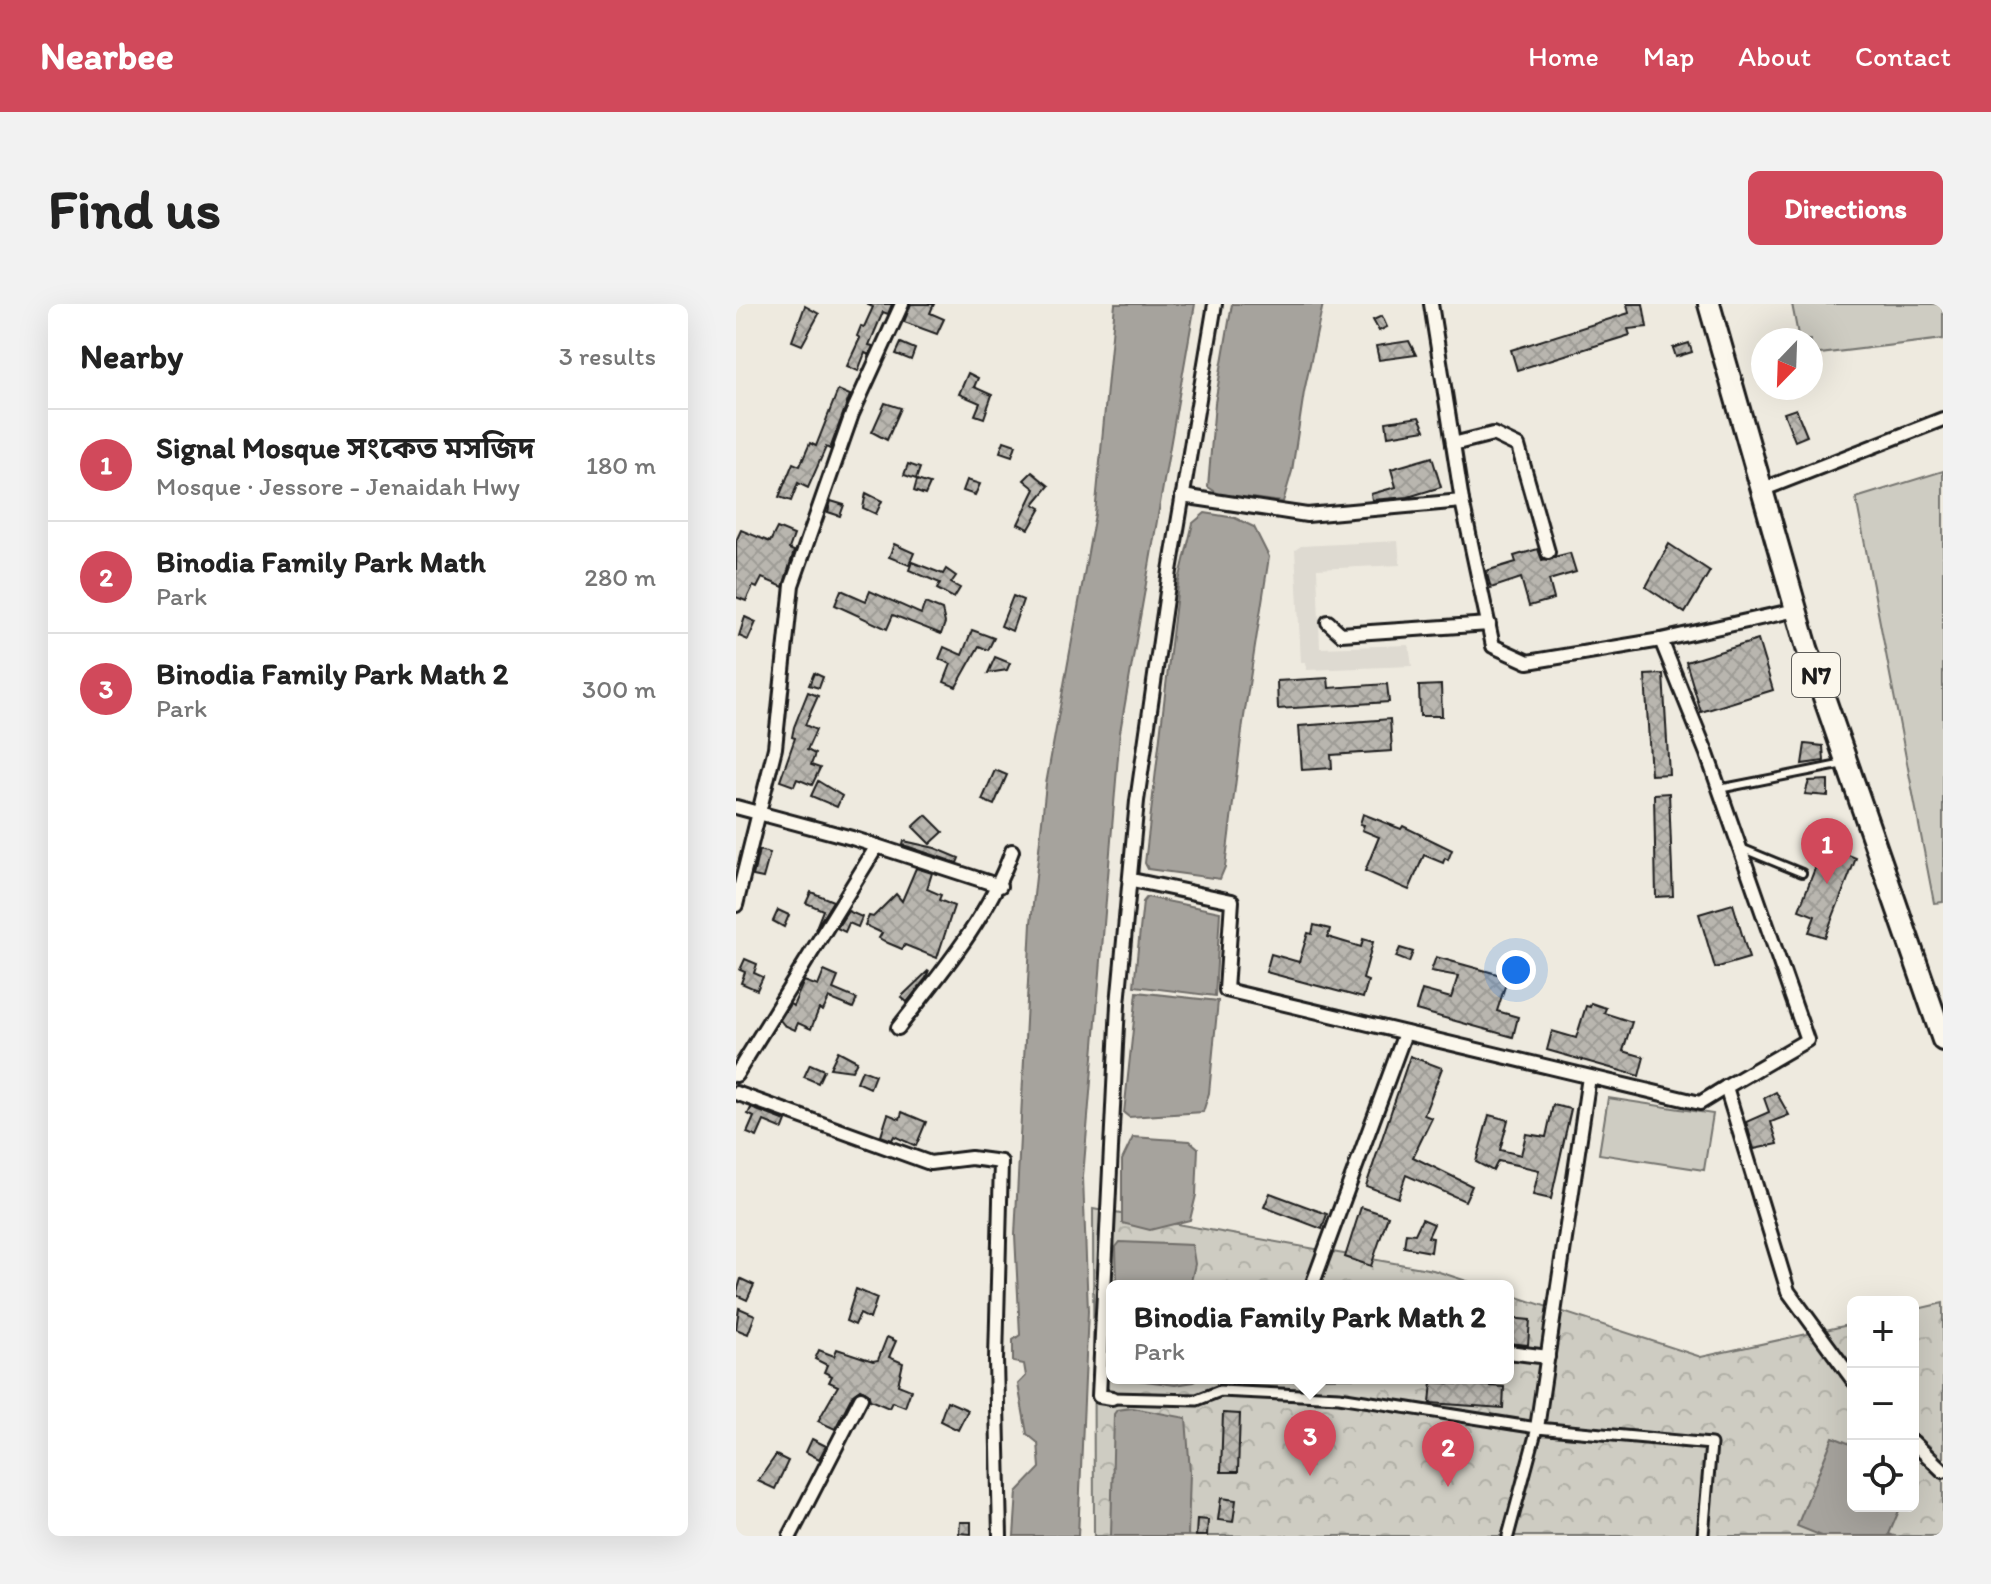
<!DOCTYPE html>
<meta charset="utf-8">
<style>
body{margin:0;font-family:Itim,"Noto Sans Bengali",sans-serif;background:#f2f2f2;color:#222}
.controls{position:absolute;right:24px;bottom:24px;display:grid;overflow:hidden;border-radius:12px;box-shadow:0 8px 32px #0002}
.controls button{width:72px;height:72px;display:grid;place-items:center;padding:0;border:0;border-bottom:2px solid #e0e0e0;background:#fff;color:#222;font:40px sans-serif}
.compass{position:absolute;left:1015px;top:24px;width:72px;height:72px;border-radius:50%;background:#fff;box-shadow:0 8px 32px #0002;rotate:203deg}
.you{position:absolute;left:780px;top:666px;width:28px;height:28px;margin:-20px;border:6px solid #fff;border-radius:50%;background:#1a73e8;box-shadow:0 0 0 12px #1a73e833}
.badge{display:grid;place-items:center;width:52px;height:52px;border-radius:50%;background:#d1495b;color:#fff;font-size:26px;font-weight:700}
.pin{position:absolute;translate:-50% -66px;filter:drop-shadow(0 2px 4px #0008)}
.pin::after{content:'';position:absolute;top:42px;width:28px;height:24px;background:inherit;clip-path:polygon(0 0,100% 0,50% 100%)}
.popup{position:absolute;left:370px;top:976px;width:408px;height:104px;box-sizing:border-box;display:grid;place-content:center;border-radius:12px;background:#fff;filter:drop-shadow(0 2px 6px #0005);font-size:26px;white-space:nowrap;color:#767676}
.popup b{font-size:30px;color:#222}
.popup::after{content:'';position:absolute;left:50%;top:100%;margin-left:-16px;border:16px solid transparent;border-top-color:#fff}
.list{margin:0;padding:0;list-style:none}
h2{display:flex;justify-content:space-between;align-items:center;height:104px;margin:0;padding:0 32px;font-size:34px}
h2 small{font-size:26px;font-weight:400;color:#767676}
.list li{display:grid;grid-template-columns:52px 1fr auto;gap:24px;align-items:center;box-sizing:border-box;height:112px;padding:0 32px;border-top:2px solid #e0e0e0}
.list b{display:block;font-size:30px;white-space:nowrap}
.list p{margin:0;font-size:26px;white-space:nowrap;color:#767676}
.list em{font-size:26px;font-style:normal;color:#767676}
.icon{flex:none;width:44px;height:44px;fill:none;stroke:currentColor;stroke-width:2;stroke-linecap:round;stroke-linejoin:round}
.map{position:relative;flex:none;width:1207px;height:1232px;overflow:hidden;border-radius:12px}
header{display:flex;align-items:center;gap:48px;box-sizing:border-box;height:112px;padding:0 40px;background:#d1495b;color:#fff}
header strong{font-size:38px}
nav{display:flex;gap:44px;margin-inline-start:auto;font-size:28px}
.intro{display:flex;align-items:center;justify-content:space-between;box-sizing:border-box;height:192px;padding:0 48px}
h1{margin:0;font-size:56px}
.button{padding:20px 36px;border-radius:12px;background:#d1495b;color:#fff;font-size:28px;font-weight:700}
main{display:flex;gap:48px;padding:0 48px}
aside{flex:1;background:#fff;border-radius:12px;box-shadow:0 8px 32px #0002}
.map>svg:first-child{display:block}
.built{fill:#dedad1}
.green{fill:#ceccc2;stroke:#75746f;stroke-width:2}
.forest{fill:url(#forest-crowns);stroke:#75746f;stroke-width:2}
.water{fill:#a6a39d;stroke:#6f6d69;stroke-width:2}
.building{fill:url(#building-cross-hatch);stroke:#1c1c1c;stroke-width:2}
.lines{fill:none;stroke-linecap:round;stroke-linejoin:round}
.service-casing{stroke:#1c1c1c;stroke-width:12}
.pedestrian-casing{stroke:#1c1c1c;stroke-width:15}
.minor-casing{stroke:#1c1c1c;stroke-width:18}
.trunk-casing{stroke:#1c1c1c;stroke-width:26}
.service{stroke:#fbf7ec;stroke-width:6}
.pedestrian{stroke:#fbf7ec;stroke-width:9}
.minor{stroke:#fbf7ec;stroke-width:12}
.trunk{stroke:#fbf7ec;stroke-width:20}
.labels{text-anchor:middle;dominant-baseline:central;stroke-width:8;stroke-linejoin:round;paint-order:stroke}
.shield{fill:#fbf7ec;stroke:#5f5e5a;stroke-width:2}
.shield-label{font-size:26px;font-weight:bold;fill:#1c1c1c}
</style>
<header>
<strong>Nearbee</strong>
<nav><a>Home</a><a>Map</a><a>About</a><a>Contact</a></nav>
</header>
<div class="intro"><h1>Find us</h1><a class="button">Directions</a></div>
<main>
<aside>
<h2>Nearby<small>3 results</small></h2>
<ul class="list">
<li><span class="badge">1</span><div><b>Signal Mosque সংকেত মসজিদ</b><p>Mosque · Jessore - Jenaidah Hwy</p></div><em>180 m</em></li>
<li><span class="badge">2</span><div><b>Binodia Family Park Math</b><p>Park</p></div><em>280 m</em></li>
<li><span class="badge">3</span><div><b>Binodia Family Park Math 2</b><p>Park</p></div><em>300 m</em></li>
</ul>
</aside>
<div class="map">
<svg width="1207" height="1232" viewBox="0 0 1207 1232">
<defs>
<pattern id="forest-crowns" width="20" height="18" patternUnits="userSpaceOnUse" patternTransform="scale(2)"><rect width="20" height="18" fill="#ceccc2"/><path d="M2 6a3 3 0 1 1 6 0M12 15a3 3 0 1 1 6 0" fill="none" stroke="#b0afa6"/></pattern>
<pattern id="building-cross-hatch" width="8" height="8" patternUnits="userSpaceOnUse" patternTransform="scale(2)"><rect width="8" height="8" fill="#b9b6af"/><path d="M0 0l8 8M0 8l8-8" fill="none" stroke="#9e9c96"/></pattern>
</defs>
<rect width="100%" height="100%" fill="#eeeadf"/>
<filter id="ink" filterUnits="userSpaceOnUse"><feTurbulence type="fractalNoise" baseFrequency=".0125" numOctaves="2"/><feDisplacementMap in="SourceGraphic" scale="16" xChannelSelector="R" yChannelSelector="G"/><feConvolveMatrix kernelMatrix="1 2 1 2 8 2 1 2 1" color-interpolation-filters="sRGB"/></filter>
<g filter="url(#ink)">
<!-- built -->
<polygon class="built" points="662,237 664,261 581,265 584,344 673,341 676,362 571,366 570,358 565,358 559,246 565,242"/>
<!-- green -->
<g class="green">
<polygon points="1056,0 1207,0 1207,35 1075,51 1075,36 1063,36"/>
<polygon points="1207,167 1207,598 1198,599 1120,194"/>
<polygon points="872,794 977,810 968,866 863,850"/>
</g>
<!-- forest -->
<polygon class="forest" points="357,905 697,966 746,982 376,982 376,1074 772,1074 772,990 965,1053 1117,1020 1117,1202 1177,1202 1177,1006 1207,999 1207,1232 358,1232"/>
<!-- water -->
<g class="water">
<polygon points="379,0 459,0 384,428 347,873 352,1007 342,1232 278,1232 281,1188 304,1164 302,1139 291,1130 282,1080 290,1072 288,1060 277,1058 277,1036 284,1031 279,931 295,619 310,480 359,210"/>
<polygon points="496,0 587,0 568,88 556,167 547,198 483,190 472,183 479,99"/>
<polygon points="469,209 499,214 518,223 533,253 507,419 489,563 484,575 412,565 409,559 442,281 457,219"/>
<polygon points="411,593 484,608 479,692 398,682 407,598"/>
<polygon points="401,688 482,697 473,789 467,808 393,813 388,809"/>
<polygon points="397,833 454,837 462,844 460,891 454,916 414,926 386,919 386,856"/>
<polygon points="384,938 456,941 459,960 454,982 381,982 380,943"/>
<polygon points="387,1074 460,1074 458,1078 439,1081"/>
<polygon points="397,1104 450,1114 454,1168 452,1232 375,1232 378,1110 381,1106"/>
<polygon points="1097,1133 1117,1141 1117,1202 1165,1202 1153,1230 1158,1232 1086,1232 1061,1222"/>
</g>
<!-- building -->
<g class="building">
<polygon points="130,0 156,0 152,10 147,8 133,41 137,42 133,51 129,49 122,67 111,62 124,34 121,32 125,22 128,23 137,3"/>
<polygon points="175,0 198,0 194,9 208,15 201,30 168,18"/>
<polygon points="891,0 907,0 911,23 892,25 894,31 781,66 775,46 893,9"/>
<polygon points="69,2 83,10 66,41 56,37"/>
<polygon points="646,12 651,23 643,27 637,16"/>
<polygon points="673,37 680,51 643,56 640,42"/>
<polygon points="165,39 179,45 175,56 160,50"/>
<polygon points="953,39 956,48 940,53 937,44"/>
<polygon points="232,69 242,74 238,83 256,91 248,114 239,111 244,99 223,90"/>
<polygon points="102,86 114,91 94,145 90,143 72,184 62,179 55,197 43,193 57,159 64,162 74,139 80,142"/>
<polygon points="149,99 165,104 151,136 136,128"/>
<polygon points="1060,105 1071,132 1059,137 1048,109"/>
<polygon points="683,113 689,126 652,132 650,118"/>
<polygon points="268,137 280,141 276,152 264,148"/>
<polygon points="696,153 705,183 672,193 636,196 635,190 660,183 655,165"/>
<polygon points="172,160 184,164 180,175 168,171"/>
<polygon points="296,168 313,182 298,200 305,204 293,225 282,220 299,185 288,176"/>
<polygon points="181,176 194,180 189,191 178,187"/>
<polygon points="231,176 244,180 239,191 227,187"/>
<polygon points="130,189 146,197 140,210 127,204"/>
<polygon points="95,197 108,201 104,212 92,208"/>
<polygon points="41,224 58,231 53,245 58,247 47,283 26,274 21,284 17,282 10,297 0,293 0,237 5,226 34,238"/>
<polygon points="158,240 178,249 173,261 153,253"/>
<polygon points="933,240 974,267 949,309 910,283"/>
<polygon points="802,245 806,256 834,249 840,268 813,276 818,295 793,302 785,274 755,284 750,267 780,258 778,252"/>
<polygon points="176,258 207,270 210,265 220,272 215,279 224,284 218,294 201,285 204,279 173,266"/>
<polygon points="105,286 130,297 134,287 185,310 189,299 206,306 209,319 205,330 157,311 151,325 99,301"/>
<polygon points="277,292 287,296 276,327 265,322"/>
<polygon points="9,313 20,318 12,336 3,332"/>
<polygon points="236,326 258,334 252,346 243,342 220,383 208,378 215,360 203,355 208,343 226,351"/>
<polygon points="1022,336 1037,386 965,408 950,358"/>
<polygon points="259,353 274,359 271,366 252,369"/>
<polygon points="78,369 87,373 83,384 73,381"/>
<polygon points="927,370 933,470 915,471 909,371"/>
<polygon points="592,374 593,384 651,380 653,398 542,405 541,377"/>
<polygon points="705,381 706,412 684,412 683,382"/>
<polygon points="72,388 82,392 69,421 80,426 71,446 79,450 75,461 84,464 76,481 61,475 58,482 44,477 59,434 56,433 58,423"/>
<polygon points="654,415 656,447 595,451 596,464 566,466 563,422"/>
<polygon points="1069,440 1087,442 1088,457 1066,460"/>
<polygon points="259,466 271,471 258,501 246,496"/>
<polygon points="1092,476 1092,492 1069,490 1073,477"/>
<polygon points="82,477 106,492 101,503 75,492"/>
<polygon points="933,489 937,592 920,593 918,490"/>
<polygon points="627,510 665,525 667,522 716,546 712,556 709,554 707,559 688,551 673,586 629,567 643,533 626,526 628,521 624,520"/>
<polygon points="190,511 207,528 194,540 177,523"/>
<polygon points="168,537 199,544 223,554 221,559 167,541"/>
<polygon points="1088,541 1120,554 1089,633 1073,628 1079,612 1063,606"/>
<polygon points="23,546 34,549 27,574 17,572"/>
<polygon points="180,564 196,569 191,585 205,591 203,596 218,602 201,654 169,641 166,645 152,639 143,634 146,629 129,621 133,612 137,613 160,590 166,597"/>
<polygon points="75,588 97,597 79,626 87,606 70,599"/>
<polygon points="997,600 1013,654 979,664 963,610"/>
<polygon points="42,606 53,611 48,623 37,617"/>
<polygon points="112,607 126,613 122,623 113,619 109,628 101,624"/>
<polygon points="578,621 594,625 592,633 625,643 627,635 637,638 627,675 632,677 627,694 530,668 535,650 563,658 572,629 576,630"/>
<polygon points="664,644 677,648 673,658 660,653"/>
<polygon points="700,653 772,673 761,707 782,713 777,733 680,706 686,686 715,694 722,672 695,667"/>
<polygon points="9,655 21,660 18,669 27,673 21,686 5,679 9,668 4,666"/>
<polygon points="193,666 190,674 171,698 165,693"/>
<polygon points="88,667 102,673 97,685 121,695 117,704 93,694 87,707 83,705 75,725 62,719 59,726 48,721 44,716 54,700 57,702 68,677 82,682"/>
<polygon points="855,699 870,704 868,709 896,718 887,747 908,753 903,772 811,746 816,727 840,734 850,702 854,703"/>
<polygon points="102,747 121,757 116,767 94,764"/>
<polygon points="674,752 706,764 688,811 696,814 677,853 736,882 729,897 670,871 662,894 630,882"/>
<polygon points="74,760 88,766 82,779 68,773"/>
<polygon points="126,766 139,771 134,784 121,778"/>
<polygon points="1040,788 1053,811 1035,818 1042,840 1018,845 1010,818 1033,808 1028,794"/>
<polygon points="817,801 835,805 815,895 797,891 803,866 762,857 757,867 740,858 753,811 772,816 764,846 785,851 790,830 810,833"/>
<polygon points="15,804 50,817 47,825 28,817 21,833 11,829 18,813 12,810"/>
<polygon points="166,808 190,818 180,842 158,832 156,836 145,832 152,810 164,815"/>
<polygon points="534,889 591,910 586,925 528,903"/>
<polygon points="625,903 652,912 635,962 609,953"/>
<polygon points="686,915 698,920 692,933 697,934 695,948 668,943 670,929 679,930"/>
<polygon points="5,975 18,981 11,996 0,991"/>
<polygon points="120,985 141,994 134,1015 124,1010 119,1021 110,1017"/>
<polygon points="3,1004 19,1011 12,1030 0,1025"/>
<polygon points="772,1014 794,1016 792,1041 772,1039"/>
<polygon points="151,1033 160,1037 153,1053 167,1059 162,1081 175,1086 169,1103 156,1098 153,1104 134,1096 132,1089 124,1085 117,1090 99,1125 82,1117 102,1082 93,1078 96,1072 88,1068 91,1061 79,1055 83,1046 98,1052 101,1045 137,1057 142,1056"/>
<polygon points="696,1078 768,1083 767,1104 694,1099"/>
<polygon points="211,1097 232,1106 222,1126 204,1117"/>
<polygon points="487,1109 504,1110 502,1168 485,1168"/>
<polygon points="76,1135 90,1142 83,1155 70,1148"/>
<polygon points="40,1151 52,1157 39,1185 22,1177"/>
<polygon points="485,1194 500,1196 497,1218 482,1216"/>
<polygon points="461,1215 472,1216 471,1232 460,1232"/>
<polygon points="224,1218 235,1218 235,1230 223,1229"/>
</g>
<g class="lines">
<!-- service casing -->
<g class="service-casing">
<g id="service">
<polyline points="983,485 1108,460"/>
<polyline points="1005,544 1066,569"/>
</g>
</g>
<!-- pedestrian casing -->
<g class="pedestrian-casing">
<g id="pedestrian">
<polyline points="376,1094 461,1096 484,1087 603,1093 801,1124"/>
<polyline points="772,1232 801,1124 975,1140 967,1232"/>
</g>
</g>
<!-- minor casing -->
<g class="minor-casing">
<g id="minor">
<polyline points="695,0 726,197 757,342 792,358 925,336 1060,306"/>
<polyline points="717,140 757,130 782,142 812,248"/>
<polyline points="1028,185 1207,115"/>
<polyline points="446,192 571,211 726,197"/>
<polyline points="592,318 605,330 753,320"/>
<polyline points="925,336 971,450 1071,736 990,783 1052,987 1117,1076"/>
<polyline points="0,503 116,534 264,582"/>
<polyline points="396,576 496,597 490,686 964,799 990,783"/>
<polyline points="0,601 39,444 56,281 116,110 166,0"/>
<path d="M 162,724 C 205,669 252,614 276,547"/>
<polyline points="0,771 141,542"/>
<polyline points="0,789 194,859 235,854 265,858 260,1056 264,1232"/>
<polyline points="577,979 669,729"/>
<polyline points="772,1048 812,1053"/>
<polyline points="376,1094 363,1092 382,700 401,497 434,267 479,0"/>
<polyline points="801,1124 853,773"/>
<polyline points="1177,1138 1207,1167"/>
<polyline points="54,1232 125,1094"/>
</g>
</g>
<!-- trunk casing -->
<g class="trunk-casing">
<polyline id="trunk" points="973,0 1071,344 1207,736"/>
</g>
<!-- service -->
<use href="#service" class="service"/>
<!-- pedestrian -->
<use href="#pedestrian" class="pedestrian"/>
<!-- minor -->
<use href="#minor" class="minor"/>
<!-- trunk -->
<use href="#trunk" class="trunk"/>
</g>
</g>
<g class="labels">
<!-- shield labels -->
<rect class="shield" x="1056" y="349" width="48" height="44" rx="6"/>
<g class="shield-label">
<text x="1080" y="371">N7</text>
</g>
</g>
</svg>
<div class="controls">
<button>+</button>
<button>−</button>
<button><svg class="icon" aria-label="locate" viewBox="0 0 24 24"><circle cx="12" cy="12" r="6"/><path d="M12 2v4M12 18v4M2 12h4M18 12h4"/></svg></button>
</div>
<svg class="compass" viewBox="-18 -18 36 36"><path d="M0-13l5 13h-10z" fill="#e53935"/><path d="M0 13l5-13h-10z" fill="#767676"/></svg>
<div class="you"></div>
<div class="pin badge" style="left:1091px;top:580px">1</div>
<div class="pin badge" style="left:712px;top:1183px">2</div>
<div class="pin badge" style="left:574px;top:1172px">3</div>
<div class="popup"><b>Binodia Family Park Math 2</b>Park</div>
</div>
</main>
